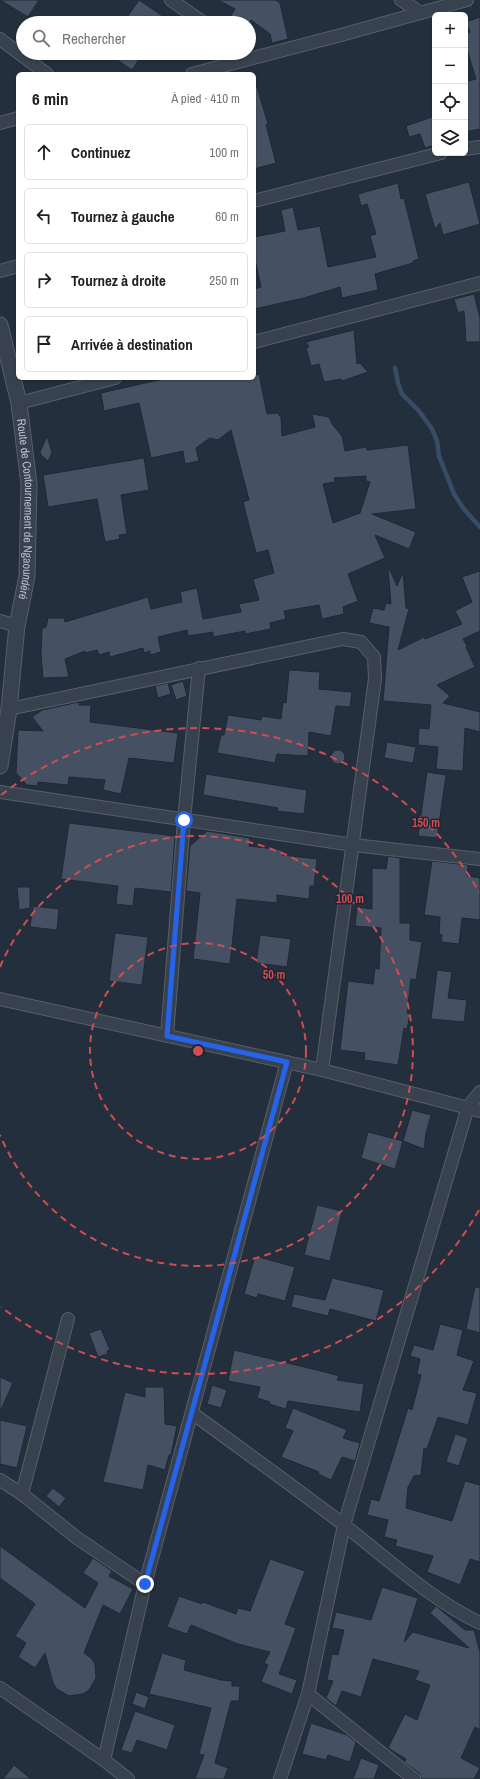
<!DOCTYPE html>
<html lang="fr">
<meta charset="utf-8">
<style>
body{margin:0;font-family:"Archivo Narrow",sans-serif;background:#f2f2f2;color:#202124}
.controls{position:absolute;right:12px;top:12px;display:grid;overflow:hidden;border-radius:6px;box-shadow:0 1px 3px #0004}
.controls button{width:36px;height:36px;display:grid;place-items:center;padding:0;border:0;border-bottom:1px solid #e0e0e0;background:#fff;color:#202124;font:20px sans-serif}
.stop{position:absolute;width:12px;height:12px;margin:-9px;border:3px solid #2563eb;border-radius:50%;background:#fff}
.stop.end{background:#2563eb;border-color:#fff;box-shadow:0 1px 4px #0008}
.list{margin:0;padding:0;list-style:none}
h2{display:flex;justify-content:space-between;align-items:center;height:52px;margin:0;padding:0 16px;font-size:17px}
h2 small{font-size:13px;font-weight:400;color:#757577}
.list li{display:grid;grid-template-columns:26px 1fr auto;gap:12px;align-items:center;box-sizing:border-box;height:56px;margin:0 8px 8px;padding:0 8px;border:1px solid #e0e0e0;border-radius:6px}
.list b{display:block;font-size:15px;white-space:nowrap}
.list em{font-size:13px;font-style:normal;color:#757577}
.icon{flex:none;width:22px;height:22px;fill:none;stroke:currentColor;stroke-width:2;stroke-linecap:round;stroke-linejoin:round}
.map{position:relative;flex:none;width:480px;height:1779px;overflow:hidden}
.search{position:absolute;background:#fff;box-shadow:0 1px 3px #0004;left:16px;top:16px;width:240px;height:44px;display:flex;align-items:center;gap:10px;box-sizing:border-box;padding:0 14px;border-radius:22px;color:#757577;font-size:15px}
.panel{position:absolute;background:#fff;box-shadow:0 1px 3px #0004;left:16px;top:72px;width:240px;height:308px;border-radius:6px}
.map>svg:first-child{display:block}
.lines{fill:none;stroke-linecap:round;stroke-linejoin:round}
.stream{stroke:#394c67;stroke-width:4.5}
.building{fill:#455162;stroke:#1f2835;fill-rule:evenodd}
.minor-casing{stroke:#565f6c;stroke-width:14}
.tertiary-casing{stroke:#565f6c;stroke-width:17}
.minor{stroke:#38414e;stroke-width:12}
.tertiary{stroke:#38414e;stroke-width:15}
.route{stroke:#2563eb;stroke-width:5}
.ring{fill:none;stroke:#ce4d50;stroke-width:2;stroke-dasharray:7 5}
.labels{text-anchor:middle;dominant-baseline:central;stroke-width:3;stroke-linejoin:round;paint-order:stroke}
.street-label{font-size:12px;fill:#b4bcc9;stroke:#1d2633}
.centre{fill:#ce4d50;stroke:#1d2633;stroke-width:2}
.ring-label{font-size:12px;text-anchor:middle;font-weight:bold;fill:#ce4d50;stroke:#1d2633;stroke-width:3;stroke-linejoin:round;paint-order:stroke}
</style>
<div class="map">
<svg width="480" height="1779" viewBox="0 0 480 1779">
<rect width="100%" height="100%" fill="#242f3e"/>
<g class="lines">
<!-- stream -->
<polyline class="stream" points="395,368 398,383 402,394 419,411 432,429 437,441 439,456 454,494 463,508 480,527"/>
</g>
<!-- building -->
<g class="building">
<polygon points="0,0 39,0 28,17"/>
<polygon points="139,0 173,23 123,23"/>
<polygon points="218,0 276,0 280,3 288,39 272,43 270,34 251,20 249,23 226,23 235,9"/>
<polygon points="480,17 480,129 465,132 465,82 476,79 465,43 465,34 470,32 466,22"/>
<polygon points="107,53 143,53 132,70"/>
<polygon points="254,87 257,87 268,124 266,125 276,163 254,169"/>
<polygon points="435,116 435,145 425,148 420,134 409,137 406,126"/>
<polygon points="469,182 480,224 443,235 440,223 435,229 425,194"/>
<polygon points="398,183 401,199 404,198 419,259 413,261 413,263 375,274 378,290 342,298 340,287 304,298 254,309 254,289 261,287 254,255 254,237 285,231 281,210 293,207 298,230 320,226 328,267 376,257 370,236 376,234 367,204 361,206 358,194"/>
<polygon points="474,294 480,318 480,342 466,342 464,311 458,313 454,299"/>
<polygon points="354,330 357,364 360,363 368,372 342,381 341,379 324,382 319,364 311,366 306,348 309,347 306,342"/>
<path d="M 259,374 L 267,414 L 277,413 L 281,417 L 282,436 L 315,427 L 312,414 L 329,417 L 332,424 L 342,436 L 345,451 L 366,447 L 367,450 L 408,445 L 416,509 L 372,514 L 416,532 L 409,549 L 375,535 L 385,558 L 348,574 L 358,601 L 343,607 L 344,614 L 322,619 L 319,605 L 284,611 L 286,619 L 270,623 L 271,629 L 245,634 L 245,631 L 213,637 L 213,632 L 188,636 L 187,630 L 158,637 L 161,652 L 150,655 L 150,651 L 144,653 L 143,648 L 110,657 L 109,652 L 99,655 L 97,650 L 85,653 L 85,651 L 65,659 L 69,677 L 43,678 L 41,654 L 42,628 L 46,627 L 48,618 L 64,618 L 65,622 L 148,597 L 151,609 L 182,602 L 180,592 L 197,588 L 203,619 L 241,612 L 239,604 L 259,600 L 253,579 L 274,573 L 268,550 L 256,553 L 243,502 L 249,500 L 231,430 L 218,440 L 210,438 L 196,448 L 199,461 L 185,464 L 183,451 L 151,458 L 139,403 L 104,411 L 101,393 L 167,378 L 254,378 L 254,376 ZM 366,476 L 366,481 L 370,482 L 360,513 L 333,523 L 323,484 L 335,482 L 334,478 Z"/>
<polygon points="47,436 52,453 48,461 41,455 40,452"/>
<polygon points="144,458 149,490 121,495 127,534 119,535 120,539 105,542 97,499 48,507 43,475"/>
<polygon points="389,568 397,586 403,572 406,608 409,609 398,650 424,637 425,639 462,624 455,611 472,602 462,577 480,571 480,631 463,639 467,646 466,647 475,667 437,685 450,696 443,703 480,712 480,732 465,728 463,771 436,769 438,747 418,745 419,728 429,729 431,705 383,701 389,627 369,623 373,608 384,610 386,603 391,604 388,569"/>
<polygon points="289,670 320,672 319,689 352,692 350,707 336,706 331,736 309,732 308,756 277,754 275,763 217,753 221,735 224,735 228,715 261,720 262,716 281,719 283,702 286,703"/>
<polygon points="183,681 187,696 176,700 171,685"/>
<polygon points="168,683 171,694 158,698 155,686"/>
<polygon points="79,702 79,705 91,705 90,722 178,733 174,763 129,758 121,794 103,790 105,780 69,777 68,785 38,782 37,786 27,785 16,773 18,730 43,731 32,717 42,710"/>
<polygon points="387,742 416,747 413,763 384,758"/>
<circle cx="338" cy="757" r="7"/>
<polygon points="427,772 446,775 437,838 418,836"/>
<polygon points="206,774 307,790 304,814 277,811 278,808 203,795"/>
<polygon points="69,823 175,836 171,892 135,888 133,906 116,904 118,886 61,879"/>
<polygon points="207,831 250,838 249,846 282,850 282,855 317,859 314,886 310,886 309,899 277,895 277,903 237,899 230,964 193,959 200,893 186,891 190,846"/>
<polygon points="388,856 400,858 400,923 410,923 410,940 422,942 416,980 411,979 407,1013 410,1014 407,1029 404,1028 398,1065 364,1060 365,1053 340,1050 348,981 373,984 375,968 379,969 381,928 355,926 357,907 372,909 372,868 386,869"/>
<polygon points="432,861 468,865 467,876 480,878 480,920 462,918 459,944 441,942 442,935 439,934 440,917 424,915"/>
<polygon points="17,887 30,887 30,908 19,910"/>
<polygon points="33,906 59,909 57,930 30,927"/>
<polygon points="115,933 148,937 142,985 109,981"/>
<polygon points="260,935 291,939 287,967 256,963"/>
<polygon points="437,970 452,972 448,998 467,1000 464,1022 431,1019"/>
<polygon points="412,1110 431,1115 426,1133 424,1149 403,1141"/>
<polygon points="368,1132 403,1141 395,1169 361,1158"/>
<polygon points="317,1205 342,1211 330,1261 304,1255"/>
<polygon points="255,1256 295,1267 285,1301 258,1294 257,1298 244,1294"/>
<polygon points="332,1278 384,1290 376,1321 330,1309 328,1316 291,1307 294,1294 325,1300"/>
<polygon points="475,1287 480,1288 480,1333 466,1329"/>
<polygon points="440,1324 463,1330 457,1355 474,1361 463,1390 477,1393 468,1425 438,1417 427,1449 424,1448 421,1475 414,1476 408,1487 406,1508 452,1521 465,1481 480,1485 480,1562 470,1559 460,1585 427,1572 433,1556 395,1546 397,1540 384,1537 388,1520 367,1515 371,1499 379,1501 408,1408 412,1410 421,1375 417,1374 420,1359 410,1356 414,1345 433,1350"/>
<polygon points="101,1329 110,1350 107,1351 108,1354 98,1357 89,1333"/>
<polygon points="234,1350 325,1372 339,1376 337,1380 364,1384 360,1412 288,1401 286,1409 269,1404 270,1402 257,1398 260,1387 228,1381"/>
<polygon points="0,1377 13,1383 0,1412"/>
<polygon points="212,1385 227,1390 221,1408 207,1404"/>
<polygon points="145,1387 164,1387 165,1424 177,1426 171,1455 169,1455 165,1470 148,1465 143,1490 103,1482 125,1392 145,1397"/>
<polygon points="293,1408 347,1430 343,1438 360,1443 355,1461 342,1457 331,1480 318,1474 319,1472 281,1457 293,1431 285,1428"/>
<polygon points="0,1420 27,1426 17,1468 0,1464"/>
<polygon points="455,1434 468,1438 459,1466 446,1462"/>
<polygon points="53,1488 66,1498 59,1507 46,1496"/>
<polygon points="0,1546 85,1608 98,1583 83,1573 93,1558 112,1571 109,1576 133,1589 120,1614 103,1605 84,1653 91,1658 95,1664 96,1678 89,1690 83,1694 69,1696 57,1689 53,1683 45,1653 35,1668 18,1657 26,1643 15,1636 35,1604 0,1578"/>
<polygon points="270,1559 305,1571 285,1624 296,1628 279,1674 297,1680 292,1694 261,1682 268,1665 264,1663 270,1652 238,1644 191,1625 187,1634 167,1627 179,1596 202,1604 203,1602 236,1614 238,1608 250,1611"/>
<polygon points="382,1587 418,1598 404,1642 413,1632 469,1648 430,1613 436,1606 465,1630 474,1630 480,1652 480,1730 475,1727 461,1758 480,1768 474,1779 421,1779 419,1773 404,1762 406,1759 388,1748 405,1714 417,1720 430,1685 415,1680 419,1671 373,1659 361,1697 342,1691 336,1706 326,1698 333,1681 327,1680 332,1654 338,1655 344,1630 332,1628 336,1612 371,1620"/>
<polygon points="162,1653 186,1660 184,1670 221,1680 232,1681 232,1686 240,1686 239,1701 231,1701 215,1763 228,1768 224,1779 195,1779 204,1755 199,1754 211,1708 149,1694"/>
<polygon points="136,1692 149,1697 145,1709 132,1704"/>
<polygon points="135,1711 175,1725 167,1750 137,1740 132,1753 121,1750"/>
<polygon points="311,1723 347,1735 356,1742 350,1762 328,1755 326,1760 302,1754"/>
<polygon points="361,1758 379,1765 374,1779 353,1779"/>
<polygon points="14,1765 31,1779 3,1779"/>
</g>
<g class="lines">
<!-- minor casing -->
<g class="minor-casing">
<g id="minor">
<polyline points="171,0 204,23"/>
<polyline points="401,0 421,13"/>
<polyline points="0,39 47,74"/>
<polyline points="192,74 341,35 467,0"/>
<polyline points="0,123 18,118"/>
<polyline points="465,149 480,147"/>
<polyline points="254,201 441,153"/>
<polyline points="0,271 18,266"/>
<polyline points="254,342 480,283"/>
<polyline points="19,403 115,378"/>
<polyline points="0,621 17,626"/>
<polyline points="9,709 343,639 361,642 374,657 375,679 322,1070"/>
<polyline points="0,792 353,845 480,859"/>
<polyline points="0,999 322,1070 480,1111"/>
<polyline points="167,1036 184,820 199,668"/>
<path d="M 192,1413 C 243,1450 294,1487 344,1525 C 388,1559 430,1599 480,1623"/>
<polyline points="0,1480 22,1494 77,1538 145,1584"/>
<polyline points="22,1494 68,1319"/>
<polyline points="0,1688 104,1760 128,1779"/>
<polyline points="308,1694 414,1779"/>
<polyline points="104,1760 145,1584 287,1062"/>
<polyline points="280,1779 308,1694 344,1525 468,1107 480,1092"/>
</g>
</g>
<!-- tertiary casing -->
<g class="tertiary-casing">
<g id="tertiary">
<path id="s1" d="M 0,325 L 19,403 L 29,484 L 27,576 L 17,626 L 9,709 L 0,766"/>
</g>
</g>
<!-- minor -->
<use href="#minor" class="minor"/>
<!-- tertiary -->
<use href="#tertiary" class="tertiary"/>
</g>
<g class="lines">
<!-- route -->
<polyline class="route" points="145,1584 287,1062 167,1036 184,820"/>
</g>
<!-- distance rings -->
<g class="ring">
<circle cx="198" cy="1051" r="108"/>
<path d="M0 967A215 215 0 1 1 0 1135"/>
<path d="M479 1210A323 323 0 0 1 1 1307M1 795A323 323 0 0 1 479 892"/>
</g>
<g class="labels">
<!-- street labels -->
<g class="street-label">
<text stroke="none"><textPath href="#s1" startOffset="187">Route de Contournement de Ngaoundéré</textPath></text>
</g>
</g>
<circle cx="198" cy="1051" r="6" class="centre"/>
<g class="ring-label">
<text x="426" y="827">150 m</text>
<text x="350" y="903">100 m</text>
<text x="274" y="979">50 m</text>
</g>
</svg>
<div class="controls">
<button>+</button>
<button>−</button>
<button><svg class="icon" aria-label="locate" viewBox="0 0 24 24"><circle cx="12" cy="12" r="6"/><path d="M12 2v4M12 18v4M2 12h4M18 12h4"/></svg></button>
<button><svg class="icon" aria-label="layers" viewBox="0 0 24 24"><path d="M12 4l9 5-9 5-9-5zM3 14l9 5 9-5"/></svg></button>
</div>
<div class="stop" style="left:184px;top:820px"></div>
<div class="stop end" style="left:145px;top:1584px"></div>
<div class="search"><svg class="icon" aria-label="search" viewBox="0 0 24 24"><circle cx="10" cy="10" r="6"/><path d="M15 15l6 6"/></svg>Rechercher</div>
<section class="panel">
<h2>6 min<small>À pied · 410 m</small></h2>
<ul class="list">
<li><svg class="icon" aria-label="ahead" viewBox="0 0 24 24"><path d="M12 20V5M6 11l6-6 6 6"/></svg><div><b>Continuez</b></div><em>100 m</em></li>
<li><svg class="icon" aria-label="left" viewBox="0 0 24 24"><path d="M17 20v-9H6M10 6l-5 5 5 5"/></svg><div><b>Tournez à gauche</b></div><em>60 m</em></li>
<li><svg class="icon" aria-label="right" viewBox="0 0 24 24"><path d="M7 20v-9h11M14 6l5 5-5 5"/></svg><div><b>Tournez à droite</b></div><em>250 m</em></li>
<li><svg class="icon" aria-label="arrive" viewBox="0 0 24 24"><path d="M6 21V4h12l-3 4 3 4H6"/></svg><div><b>Arrivée à destination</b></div></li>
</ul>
</section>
</div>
